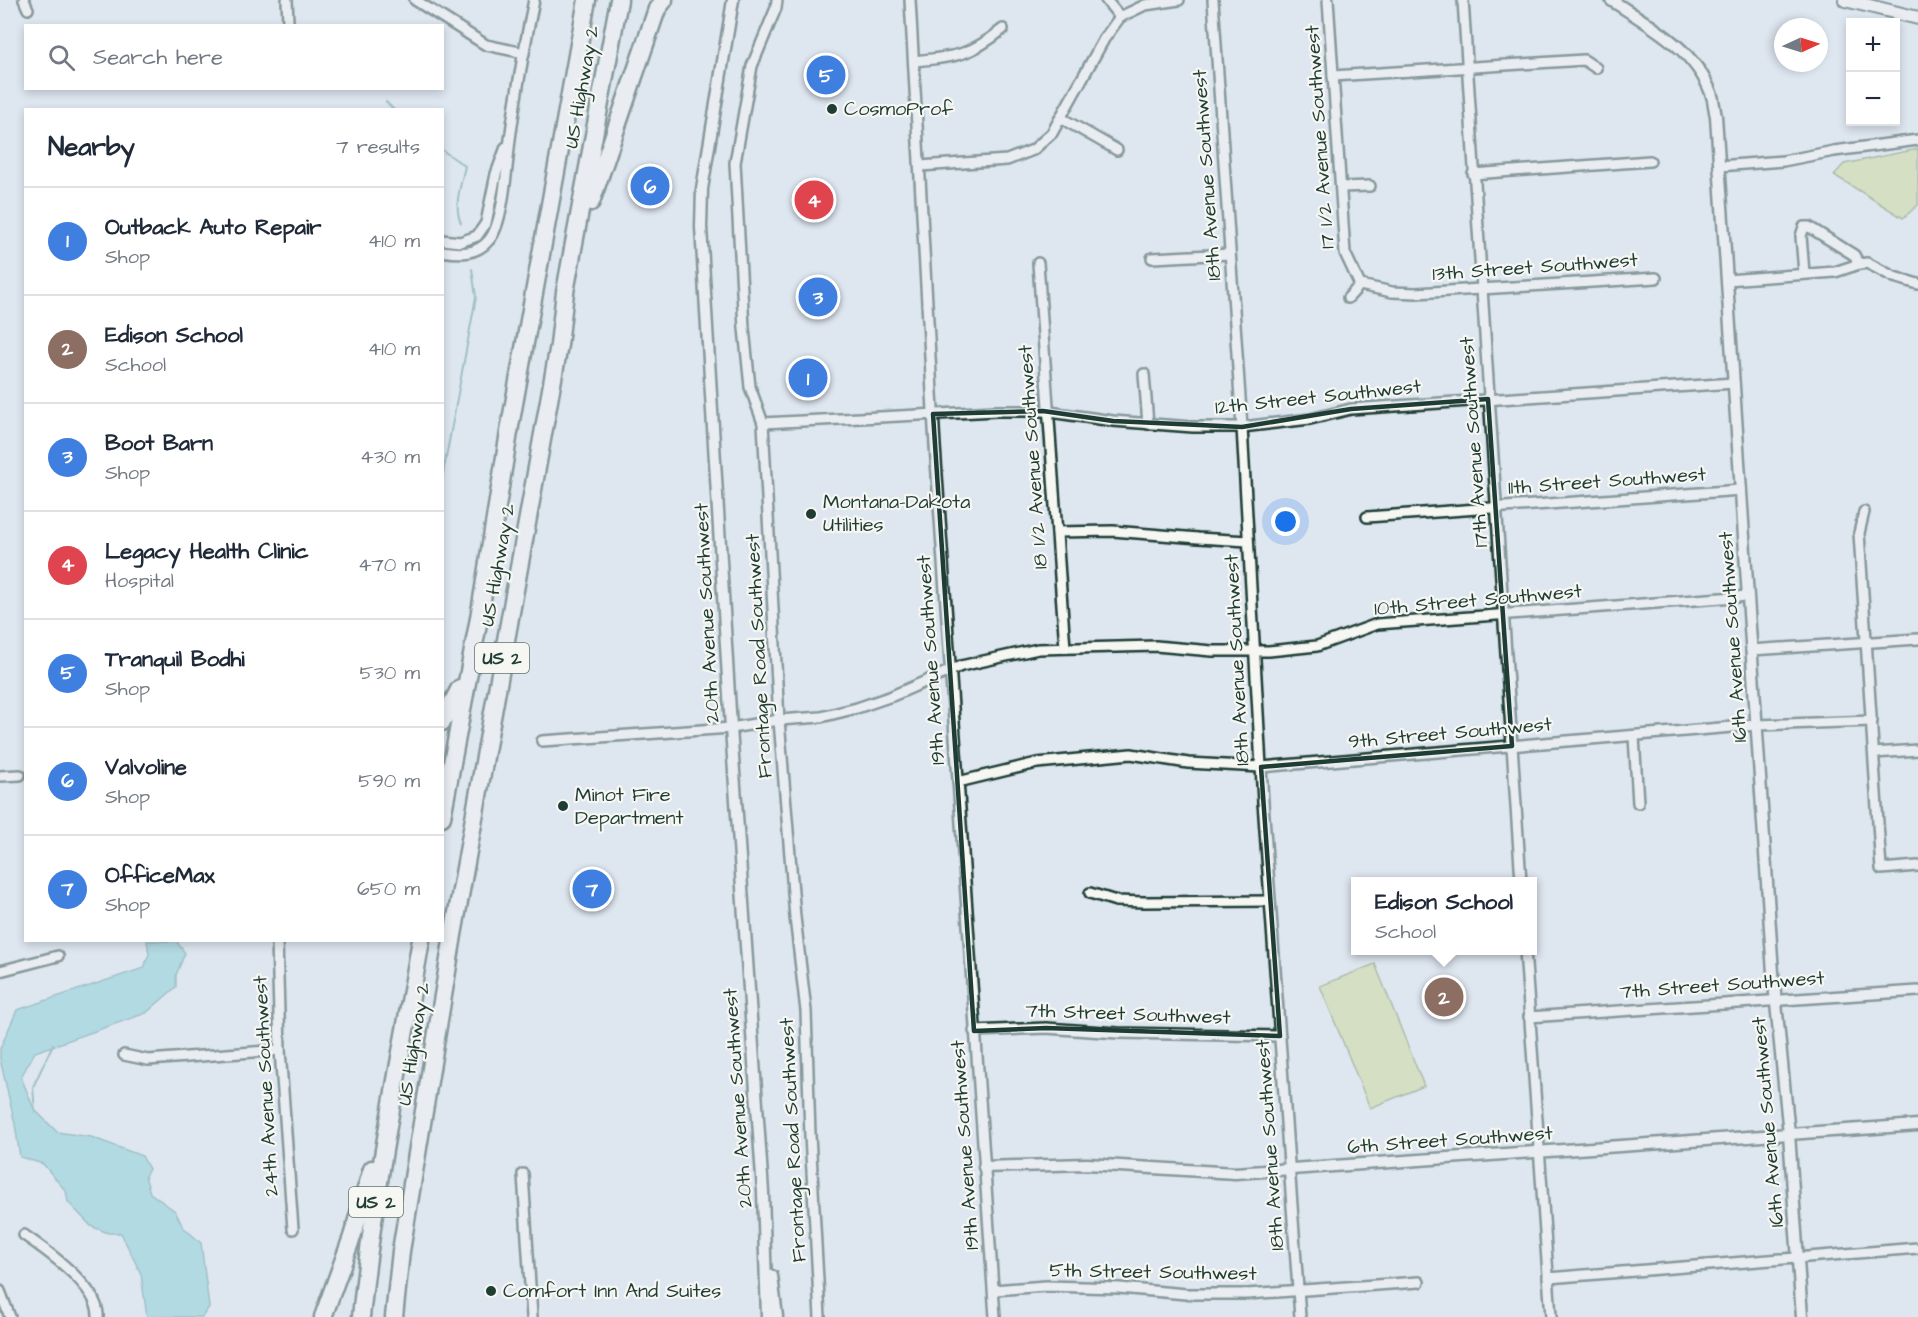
<!DOCTYPE html>
<meta charset="utf-8">
<style>
body{margin:0;font-family:"Architects Daughter",sans-serif;background:#f2f2f3;color:#1f2937}
.controls{position:absolute;right:18px;top:18px;display:grid;overflow:hidden;border-radius:0px;box-shadow:0 3px 9px #0003}
.controls button{width:54px;height:54px;display:grid;place-items:center;padding:0;border:0;border-bottom:2px solid #e0e1e3;background:#fff;color:#1f2937;font:30px sans-serif}
.compass{position:absolute;left:1774px;top:18px;width:54px;height:54px;border-radius:50%;background:#fff;box-shadow:0 3px 9px #0003;rotate:86deg}
.you{position:absolute;left:1286px;top:522px;width:21px;height:21px;margin:-15px;border:4px solid #fff;border-radius:50%;background:#1a73e8;box-shadow:0 0 0 9px #1a73e833}
.badge{display:grid;place-items:center;width:39px;height:39px;border-radius:50%;background:#111827;color:#fff;font-size:20px;font-weight:700}
.pin{position:absolute;translate:-50% -50%;border:3px solid #fff;box-shadow:0 2px 6px #0006}
.popup{position:absolute;left:1351px;top:877px;width:186px;height:78px;box-sizing:border-box;display:grid;place-content:center;border-radius:0px;background:#fff;filter:drop-shadow(0 2px 4px #0005);font-size:20px;white-space:nowrap;color:#747a83}
.popup b{font-size:22px;color:#1f2937}
.popup::after{content:'';position:absolute;left:50%;top:100%;margin-left:-12px;border:12px solid transparent;border-top-color:#fff}
.list{margin:0;padding:0;list-style:none}
h2{display:flex;justify-content:space-between;align-items:center;height:78px;margin:0;padding:0 24px;font-size:26px}
h2 small{font-size:20px;font-weight:400;color:#747a83}
.list li{display:grid;grid-template-columns:39px 1fr auto;gap:18px;align-items:center;box-sizing:border-box;height:108px;padding:0 24px;border-top:2px solid #e0e1e3}
.list b{display:block;font-size:22px;white-space:nowrap}
.list p{margin:0;font-size:20px;white-space:nowrap;color:#747a83}
.list em{font-size:20px;font-style:normal;color:#747a83}
.icon{flex:none;width:33px;height:33px;fill:none;stroke:currentColor;stroke-width:2;stroke-linecap:round;stroke-linejoin:round}
.map{position:relative;flex:none;width:1918px;height:1317px;overflow:hidden}
.search{position:absolute;background:#fff;box-shadow:0 3px 9px #0003;left:24px;top:24px;width:420px;height:66px;display:flex;align-items:center;gap:15px;box-sizing:border-box;padding:0 21px;border-radius:0px;color:#747a83;font-size:22px}
.panel{position:absolute;background:#fff;box-shadow:0 3px 9px #0003;left:24px;top:108px;width:420px;height:834px;border-radius:0px}
.map>svg:first-child{display:block}
.green{fill:#c9d88c;stroke:#748a60;stroke-width:1.5}
.water{fill:#7ccdd3;stroke:#579393;stroke-width:1.5}
.lines{fill:none;stroke-linecap:round;stroke-linejoin:round}
.stream{stroke:#579393;stroke-width:2}
.minor-casing{stroke:#1f3d34;stroke-width:14}
.tertiary-casing{stroke:#1f3d34;stroke-width:15}
.secondary-casing{stroke:#1f3d34;stroke-width:16}
.motorway-casing{stroke:#1f3d34;stroke-width:21}
.minor{stroke:#f6f6f2;stroke-width:9}
.tertiary{stroke:#f6f6f2;stroke-width:10}
.secondary{stroke:#f6f6f2;stroke-width:12}
.motorway{stroke:#f6f6f2;stroke-width:16}
.marked{fill:none;stroke:#1f3d34;stroke-width:4.5;stroke-linejoin:round}
.poi-dot{fill:#1f3d34;stroke:#f6f6f2;stroke-width:2}
.labels{text-anchor:middle;dominant-baseline:central;stroke-width:4.5;stroke-linejoin:round;paint-order:stroke}
.shield{fill:#f6f6f2;stroke:#60746d;stroke-width:1.5}
.shield-label{font-size:18px;font-weight:bold;fill:#1f3d34}
.street-label{font-size:20px;fill:#1f3d34;stroke:#f6f6f2}
.poi-label{font-size:20px;fill:#1f3d34;stroke:#f6f6f2;text-anchor:start}
</style>
<div class="map">
<svg width="1918" height="1317" viewBox="0 0 1918 1317">
<rect width="100%" height="100%" fill="#dee6f0"/>
<filter id="ink" filterUnits="userSpaceOnUse"><feTurbulence type="fractalNoise" baseFrequency=".0167" numOctaves="2"/><feDisplacementMap in="SourceGraphic" scale="12" xChannelSelector="R" yChannelSelector="G"/><feConvolveMatrix kernelMatrix="1 2 1 2 8 2 1 2 1" color-interpolation-filters="sRGB"/></filter>
<g filter="url(#ink)">
<!-- green -->
<g class="green">
<polygon points="1918,149 1918,205 1903,218 1834,175 1844,164"/>
<polygon points="1375,964 1424,1086 1370,1108 1320,986"/>
</g>
<!-- water -->
<polygon class="water" points="147,941 177,941 177,942 185,953 176,975 176,987 146,1013 35,1052 21,1077 34,1109 57,1132 91,1137 142,1156 149,1169 145,1176 150,1193 175,1211 183,1227 201,1243 209,1307 202,1317 147,1317 141,1274 121,1233 108,1233 91,1226 68,1202 66,1191 43,1164 20,1157 15,1124 0,1059 0,1049 17,1010 144,968 149,954"/>
<g class="lines">
<!-- stream -->
<g class="stream">
<polyline points="386,102 394,110"/>
<path d="M 442,150 L 465,166 C 461,185 453,205 461,223"/>
<polyline points="442,479 476,297 472,269"/>
<polyline points="35,1112 33,1087 53,1044"/>
</g>
<!-- minor casing -->
<g class="minor-casing">
<g id="minor">
<polyline points="24,0 28,9"/>
<polyline points="415,0 486,45 524,53"/>
<polyline points="777,0 776,8 752,66 735,163 744,328 750,387 763,423 779,720 795,917 806,1011 810,1135 820,1317"/>
<polyline points="910,0 935,446 995,1317"/>
<polyline points="1106,0 1120,17"/>
<polyline points="1213,0 1242,427 1263,802 1300,1317"/>
<polyline points="1328,0 1345,253 1360,285 1392,292 1416,293 1656,278"/>
<polyline points="1463,0 1521,882"/>
<polyline points="286,26 288,21 287,0"/>
<path d="M 914,61 C 955,57 970,56 1003,29"/>
<polyline points="1333,76 1584,60 1596,68"/>
<polyline points="1061,118 1117,150"/>
<polyline points="920,166 1007,160 1033,150 1052,133 1104,39 1120,17 1145,5 1179,0"/>
<polyline points="1719,166 1783,161 1834,151 1918,140"/>
<polyline points="1473,174 1650,161"/>
<polyline points="1341,187 1370,186"/>
<polyline points="442,240 460,242 477,236 486,223 496,174 506,147"/>
<path d="M 442,251 C 459,254 477,255 489,240 C 505,222 507,157 511,132 C 517,88 525,44 534,0"/>
<polyline points="1152,258 1230,254"/>
<polyline points="1038,263 1065,648"/>
<polyline points="1804,273 1801,236 1804,227 1809,227 1854,255 1859,264"/>
<polyline points="1727,280 1835,272 1859,264 1867,263 1894,277 1918,284"/>
<polyline points="1348,298 1360,285"/>
<polyline points="1144,374 1148,424"/>
<polyline points="763,423 996,411 1043,411 1113,421 1193,427 1242,427 1310,419 1351,409 1734,383"/>
<polyline points="1864,512 1859,533 1881,869 1918,866"/>
<polyline points="1367,517 1741,490"/>
<polyline points="1057,532 1113,531 1198,538 1248,541"/>
<polyline points="1751,650 1918,639"/>
<polyline points="1634,736 1638,803"/>
<polyline points="542,741 731,728 779,720 821,717 857,708 892,696 961,666 1038,649 1156,646 1212,651 1269,651 1317,646 1377,624 1748,596"/>
<polyline points="1874,753 1918,750"/>
<polyline points="0,776 20,775"/>
<polyline points="958,782 1037,763 1131,754 1188,763 1261,767 1756,725 1872,721"/>
<polyline points="1090,893 1116,901 1144,902 1270,901"/>
<polyline points="277,940 280,1050 293,1229"/>
<polyline points="1525,950 1551,1317"/>
<polyline points="0,971 58,956"/>
<polyline points="1529,1017 1918,991"/>
<polyline points="974,1031 1046,1028 1118,1033 1280,1036"/>
<polyline points="124,1055 148,1060 280,1050"/>
<polyline points="523,1174 532,1317"/>
<path d="M 24,1235 C 46,1250 100,1288 98,1317"/>
<polyline points="1548,1278 1918,1248"/>
<polyline points="994,1290 1046,1286 1119,1288 1186,1294 1247,1294 1419,1282"/>
<polyline points="0,1291 10,1317"/>
</g>
</g>
<!-- tertiary casing -->
<g class="tertiary-casing">
<g id="tertiary">
<polyline points="733,0 702,189 701,227 731,728 763,1192 767,1317"/>
<path d="M 1611,0 C 1649,25 1694,48 1711,93 C 1714,100 1714,109 1716,116 L 1773,973 L 1789,1134 L 1802,1317"/>
<polyline points="984,1167 1087,1164 1235,1173 1918,1125"/>
<polyline points="772,1276 777,1317"/>
</g>
</g>
<!-- secondary casing -->
<g class="secondary-casing">
<polyline id="secondary" points="1845,0 1918,18"/>
</g>
<!-- motorway casing -->
<g class="motorway-casing">
<g id="motorway">
<polyline points="591,202 657,9 664,0"/>
<polyline points="442,722 460,688"/>
<polyline points="442,817 479,618 510,426 587,0"/>
<polyline points="323,1317 352,1237 372,1169"/>
<path d="M 361,1317 C 374,1191 399,1066 421,940"/>
<polyline points="394,1317 401,1251 453,935 559,345 565,292 619,0"/>
</g>
</g>
<!-- minor -->
<use href="#minor" class="minor"/>
<!-- tertiary -->
<use href="#tertiary" class="tertiary"/>
<!-- secondary -->
<use href="#secondary" class="secondary"/>
<!-- motorway -->
<use href="#motorway" class="motorway"/>
</g>
</g>
<!-- marked area -->
<path d="M0 0H1918V1317H0ZM 1488,399 L 1512,746 L 1261,767 L 1280,1036 L 1046,1028 L 974,1031 L 933,414 L 1043,411 L 1113,421 L 1242,427 L 1351,409 Z" fill="#dee6f0" fill-opacity=".55" fill-rule="evenodd"/>
<path class="marked" d="M 1488,399 L 1512,746 L 1261,767 L 1280,1036 L 1046,1028 L 974,1031 L 933,414 L 1043,411 L 1113,421 L 1242,427 L 1351,409 Z"/>
<!-- markers -->
<g class="poi-dot">
<circle cx="832" cy="109" r="6"/>
<circle cx="811" cy="514" r="6"/>
<circle cx="563" cy="806" r="6"/>
<circle cx="491" cy="1291" r="6"/>
</g>
<g class="labels">
<!-- shield labels -->
<g class="shield">
<rect x="475" y="643" width="54" height="30" rx="4.5"/>
<rect x="349" y="1187" width="54" height="30" rx="4.5"/>
</g>
<g class="shield-label">
<text x="502" y="658">US 2</text>
<text x="376" y="1202">US 2</text>
</g>
<!-- street labels -->
<g class="street-label">
<text transform="translate(582 87) rotate(-80)">US Highway 2</text>
<text transform="translate(1320 137) rotate(-94)">17 1/2 Avenue Southwest</text>
<text transform="translate(1207 175) rotate(-94)">18th Avenue Southwest</text>
<text transform="translate(1535 267) rotate(-4)">13th Street Southwest</text>
<text transform="translate(1318 397) rotate(-6)">12th Street Southwest</text>
<text transform="translate(1474 442) rotate(-94)">17th Avenue Southwest</text>
<text transform="translate(1033 457) rotate(-94)">18 1/2 Avenue Southwest</text>
<text transform="translate(1607 481) rotate(-4)">11th Street Southwest</text>
<text transform="translate(498 565) rotate(-80)">US Highway 2</text>
<text transform="translate(1478 600) rotate(-5)">10th Street Southwest</text>
<text transform="translate(707 613) rotate(-93)">20th Avenue Southwest</text>
<text transform="translate(1733 637) rotate(-94)">16th Avenue Southwest</text>
<text transform="translate(759 656) rotate(-93)">Frontage Road Southwest</text>
<text transform="translate(931 660) rotate(-94)">19th Avenue Southwest</text>
<text transform="translate(1237 660) rotate(-93)">18th Avenue Southwest</text>
<text transform="translate(1450 733) rotate(-5)">9th Street Southwest</text>
<text transform="translate(1722 985) rotate(-4)">7th Street Southwest</text>
<text transform="translate(1128 1014) rotate(2)">7th Street Southwest</text>
<text transform="translate(414 1044) rotate(-81)">US Highway 2</text>
<text transform="translate(266 1086) rotate(-93)">24th Avenue Southwest</text>
<text transform="translate(738 1098) rotate(-94)">20th Avenue Southwest</text>
<text transform="translate(1768 1122) rotate(-95)">16th Avenue Southwest</text>
<text transform="translate(793 1140) rotate(-93)">Frontage Road Southwest</text>
<text transform="translate(1450 1140) rotate(-4)">6th Street Southwest</text>
<text transform="translate(965 1145) rotate(-94)">19th Avenue Southwest</text>
<text transform="translate(1270 1145) rotate(-94)">18th Avenue Southwest</text>
<text transform="translate(1153 1272) rotate(1)">5th Street Southwest</text>
</g>
<!-- poi labels -->
<g class="poi-label">
<text x="844" y="109">CosmoProf</text>
<text x="823" y="502">Montana-Dakota<tspan x="823" dy="23">Utilities</tspan></text>
<text x="575" y="795">Minot Fire<tspan x="575" dy="23">Department</tspan></text>
<text x="503" y="1291">Comfort Inn And Suites</text>
</g>
</g>
</svg>
<div class="controls">
<button>+</button>
<button>−</button>
</div>
<svg class="compass" viewBox="-18 -18 36 36"><path d="M0-13l5 13h-10z" fill="#e53935"/><path d="M0 13l5-13h-10z" fill="#747a83"/></svg>
<div class="you"></div>
<div class="pin badge" style="left:808px;top:378px;background:#3f7fe0">1</div>
<div class="pin badge" style="left:1444px;top:997px;background:#8d6e63">2</div>
<div class="popup"><b>Edison School</b>School</div>
<div class="pin badge" style="left:818px;top:297px;background:#3f7fe0">3</div>
<div class="pin badge" style="left:814px;top:200px;background:#e0444e">4</div>
<div class="pin badge" style="left:826px;top:75px;background:#3f7fe0">5</div>
<div class="pin badge" style="left:650px;top:186px;background:#3f7fe0">6</div>
<div class="pin badge" style="left:592px;top:889px;background:#3f7fe0">7</div>
<div class="search"><svg class="icon" aria-label="search" viewBox="0 0 24 24"><circle cx="10" cy="10" r="6"/><path d="M15 15l6 6"/></svg>Search here</div>
<section class="panel">
<h2>Nearby<small>7 results</small></h2>
<ul class="list">
<li><span class="badge" style="background:#3f7fe0">1</span><div><b>Outback Auto Repair</b><p>Shop</p></div><em>410 m</em></li>
<li><span class="badge" style="background:#8d6e63">2</span><div><b>Edison School</b><p>School</p></div><em>410 m</em></li>
<li><span class="badge" style="background:#3f7fe0">3</span><div><b>Boot Barn</b><p>Shop</p></div><em>430 m</em></li>
<li><span class="badge" style="background:#e0444e">4</span><div><b>Legacy Health Clinic</b><p>Hospital</p></div><em>470 m</em></li>
<li><span class="badge" style="background:#3f7fe0">5</span><div><b>Tranquil Bodhi</b><p>Shop</p></div><em>530 m</em></li>
<li><span class="badge" style="background:#3f7fe0">6</span><div><b>Valvoline</b><p>Shop</p></div><em>590 m</em></li>
<li><span class="badge" style="background:#3f7fe0">7</span><div><b>OfficeMax</b><p>Shop</p></div><em>650 m</em></li>
</ul>
</section>
</div>
